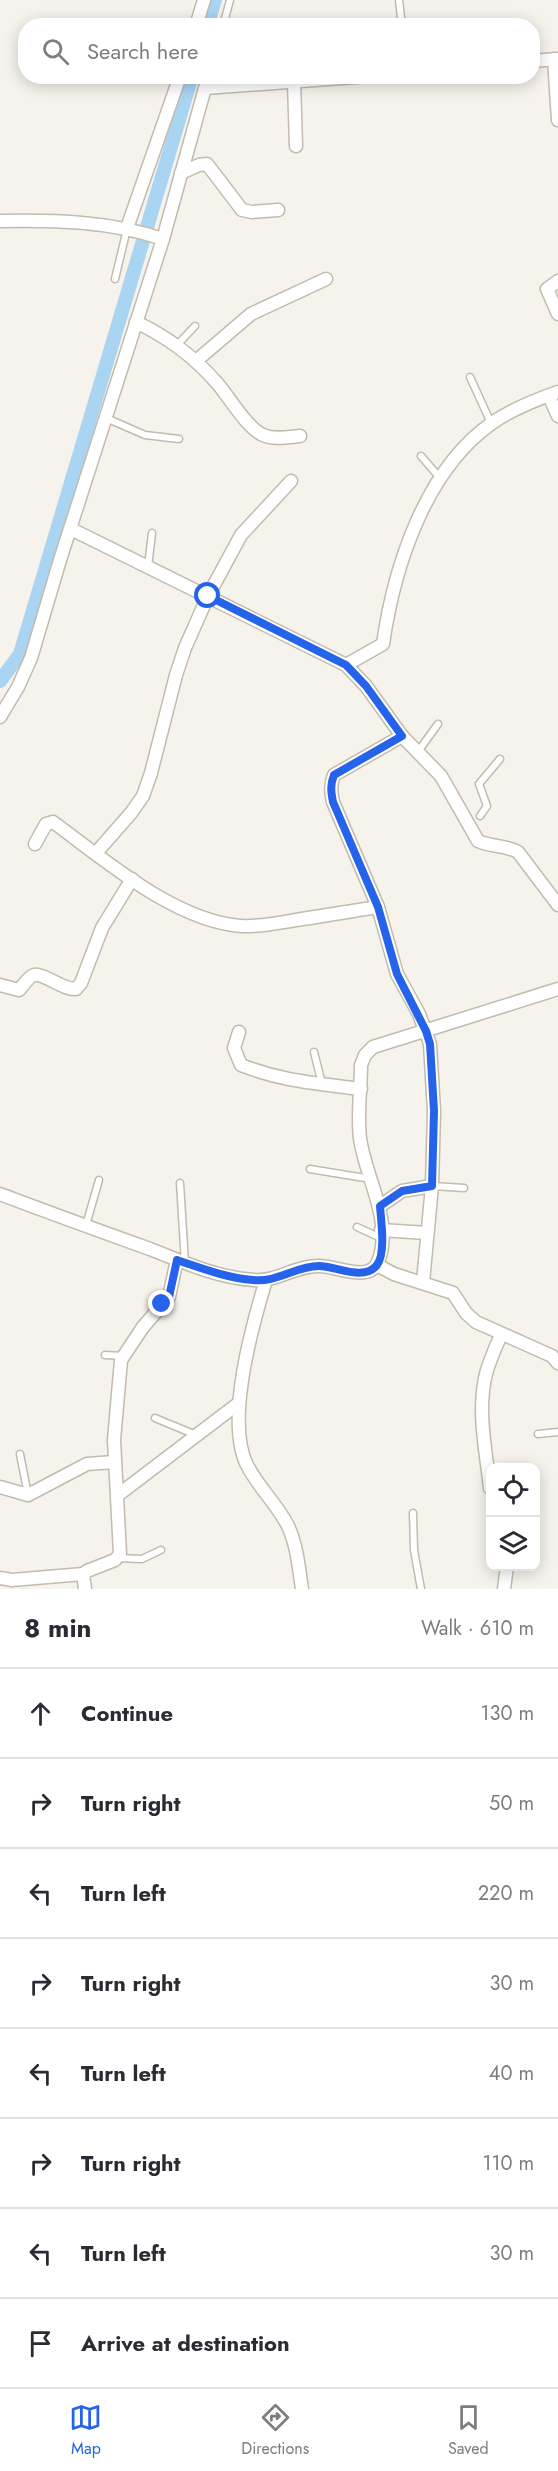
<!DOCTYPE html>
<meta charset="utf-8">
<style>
body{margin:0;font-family:Jost,sans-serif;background:#f7f7f7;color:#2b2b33}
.controls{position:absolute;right:18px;bottom:18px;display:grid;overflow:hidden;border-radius:12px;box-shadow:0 3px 15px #0003}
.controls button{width:54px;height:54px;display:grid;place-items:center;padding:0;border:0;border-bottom:2px solid #e1e1e2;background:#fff;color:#2b2b33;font:30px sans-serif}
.stop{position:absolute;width:18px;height:18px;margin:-14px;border:4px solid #2563eb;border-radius:50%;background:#fff}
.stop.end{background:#2563eb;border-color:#fff;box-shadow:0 2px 6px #0008}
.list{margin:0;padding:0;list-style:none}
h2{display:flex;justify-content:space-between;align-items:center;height:78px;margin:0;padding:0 24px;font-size:26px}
h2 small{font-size:20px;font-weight:400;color:#7c7c81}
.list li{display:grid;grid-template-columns:39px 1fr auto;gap:18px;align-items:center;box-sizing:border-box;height:90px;padding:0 24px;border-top:2px solid #e1e1e2}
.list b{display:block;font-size:22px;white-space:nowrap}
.list em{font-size:20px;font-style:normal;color:#7c7c81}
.icon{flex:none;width:33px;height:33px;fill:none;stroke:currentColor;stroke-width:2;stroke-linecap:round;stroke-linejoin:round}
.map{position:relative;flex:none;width:558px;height:1589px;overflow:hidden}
.search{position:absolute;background:#fff;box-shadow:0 3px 15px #0003;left:18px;right:18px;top:18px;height:66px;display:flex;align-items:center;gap:15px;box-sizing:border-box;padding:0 21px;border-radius:24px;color:#7c7c81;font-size:22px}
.sheet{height:798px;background:#fff}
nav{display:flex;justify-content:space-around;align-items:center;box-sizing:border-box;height:84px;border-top:2px solid #e1e1e2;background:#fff;font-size:16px;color:#7c7c81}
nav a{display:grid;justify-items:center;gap:3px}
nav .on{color:#2563eb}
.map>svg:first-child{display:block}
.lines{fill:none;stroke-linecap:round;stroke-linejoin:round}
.canal{stroke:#a9d4f2;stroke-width:14}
.service-casing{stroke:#c2bbae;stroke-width:9}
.minor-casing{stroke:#c2bbae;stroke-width:15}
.service{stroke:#fff;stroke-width:6}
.minor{stroke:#fff;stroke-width:12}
.route{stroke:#2563eb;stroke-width:8}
</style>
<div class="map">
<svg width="558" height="1589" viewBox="0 0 558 1589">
<rect width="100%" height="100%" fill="#f6f3ec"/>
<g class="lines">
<!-- canal -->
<g class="canal">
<polyline points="207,26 215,0"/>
<polyline points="0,681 20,654 192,76"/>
</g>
<!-- service casing -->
<g class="service-casing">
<g id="service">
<polyline points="399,0 402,26"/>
<polyline points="223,26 230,0"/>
<polyline points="115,279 127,229"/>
<polyline points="177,345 195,326"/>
<polyline points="470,377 491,423"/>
<polyline points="106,418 145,435 179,439"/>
<polyline points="421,456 440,478"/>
<polyline points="148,567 152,533"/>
<polyline points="417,753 438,724"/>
<polyline points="480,816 487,806 479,784 500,759"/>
<polyline points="314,1052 322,1084"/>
<polyline points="310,1169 371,1179"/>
<polyline points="180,1183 185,1263"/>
<polyline points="433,1186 464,1188"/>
<polyline points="86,1225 99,1180"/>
<polyline points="357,1227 381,1238"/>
<polyline points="105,1355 123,1356"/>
<polyline points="155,1418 196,1435"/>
<polyline points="538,1434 558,1432"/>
<polyline points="20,1454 28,1495"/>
<polyline points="413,1513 414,1550 421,1589"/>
<polyline points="118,1558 142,1559 161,1550"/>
</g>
</g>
<!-- minor casing -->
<g class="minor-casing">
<g id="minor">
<polyline points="196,26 204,0"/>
<polyline points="554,59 558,120"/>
<polyline points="532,61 558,59"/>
<polyline points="294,82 296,146"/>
<polyline points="181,173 199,165 207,164 242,210 252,212 278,210"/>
<path d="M 0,221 C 56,220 109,221 163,239"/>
<polyline points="127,228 180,76"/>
<polyline points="558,281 547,289 558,314"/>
<path d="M 136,322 C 169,338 193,356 217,383 C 230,398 246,427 263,435 C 274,440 288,437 300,436"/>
<polyline points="196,361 251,314 326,279"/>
<polyline points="549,396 558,416"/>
<path d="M 71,529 L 346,665 L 366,686 L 402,736 L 441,776 L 478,841 C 491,847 505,845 518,852 L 558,905"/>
<path d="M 346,665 L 383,644 C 394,567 425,470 492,423 C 512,409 535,400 558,392"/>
<polyline points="0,717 18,687 31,658 60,560 163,239 205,88 369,76"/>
<path d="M 402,736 L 334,775 C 330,785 331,792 333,802 L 378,907 L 397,974 L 419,1014 L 430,1044 L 434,1111 L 432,1186 L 423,1282"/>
<path d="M 35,844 L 46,824 L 53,822 C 105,860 175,921 241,926 C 259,927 279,923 296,920 C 323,916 351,911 378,907"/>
<polyline points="96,853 131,813 143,796 151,773 176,675 185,648 208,596 241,535 291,481"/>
<path d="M 0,985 L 19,990 C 23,986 28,977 34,975 C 44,973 63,990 76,989 L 81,983 L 102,928 L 132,879"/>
<path d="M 239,1032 L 234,1048 L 241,1065 C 284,1082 316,1083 361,1089"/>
<path d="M 0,1194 C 50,1213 100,1231 150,1249 C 183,1262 218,1278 254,1280 C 277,1282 296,1265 320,1266 C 336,1266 370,1283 378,1262 C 394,1222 365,1177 360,1138 C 357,1115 361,1088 361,1065 L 365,1055 L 373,1047 L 558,989"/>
<polyline points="380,1206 402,1191 432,1186"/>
<polyline points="381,1230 427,1233"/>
<polyline points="377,1265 394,1274 453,1293 466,1313 476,1322 552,1356 558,1363"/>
<path d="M 266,1280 C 252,1326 225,1421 247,1465 C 258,1487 277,1504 288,1526 C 297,1545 299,1569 302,1589"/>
<polyline points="0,1487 28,1495 87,1464 114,1462"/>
<path d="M 490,1488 C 486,1450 476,1408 487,1370 C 491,1358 496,1346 501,1335"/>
<polyline points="118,1495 239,1403"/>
<polyline points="0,1578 12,1580 83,1574"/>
<polyline points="85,1589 83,1574 87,1571 115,1560 120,1554 114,1440 121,1360 143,1327 169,1297 177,1260"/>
<polyline points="504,1589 507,1566"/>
</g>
</g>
<!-- service -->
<use href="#service" class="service"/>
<!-- minor -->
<use href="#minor" class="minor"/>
</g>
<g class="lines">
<!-- route -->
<path class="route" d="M 162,1304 L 169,1297 L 177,1260 C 201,1268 227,1278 253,1280 C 276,1283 296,1266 319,1266 C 336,1266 364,1282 377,1265 C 386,1253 381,1221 380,1206 L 402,1191 L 432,1186 L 434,1111 L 430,1044 L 426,1031 L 397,974 L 378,907 L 333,802 C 331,792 330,785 334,775 L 402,736 L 366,686 L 346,665 L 208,596"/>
</g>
</svg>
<div class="controls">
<button><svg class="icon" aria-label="locate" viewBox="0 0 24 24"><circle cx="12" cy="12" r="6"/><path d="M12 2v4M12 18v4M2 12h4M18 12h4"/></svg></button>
<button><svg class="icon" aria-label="layers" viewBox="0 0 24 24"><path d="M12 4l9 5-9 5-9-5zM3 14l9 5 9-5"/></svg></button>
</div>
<div class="stop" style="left:208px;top:596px"></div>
<div class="stop end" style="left:162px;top:1304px"></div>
<div class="search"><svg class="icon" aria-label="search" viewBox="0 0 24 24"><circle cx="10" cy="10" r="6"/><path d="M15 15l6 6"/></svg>Search here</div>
</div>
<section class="sheet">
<h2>8 min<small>Walk · 610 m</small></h2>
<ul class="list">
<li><svg class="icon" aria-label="ahead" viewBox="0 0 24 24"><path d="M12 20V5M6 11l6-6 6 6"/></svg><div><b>Continue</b></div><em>130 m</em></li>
<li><svg class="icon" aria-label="right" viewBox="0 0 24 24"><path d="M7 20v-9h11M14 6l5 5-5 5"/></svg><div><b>Turn right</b></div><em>50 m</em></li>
<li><svg class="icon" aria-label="left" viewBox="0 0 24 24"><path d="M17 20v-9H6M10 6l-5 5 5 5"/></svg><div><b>Turn left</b></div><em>220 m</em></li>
<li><svg class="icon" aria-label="right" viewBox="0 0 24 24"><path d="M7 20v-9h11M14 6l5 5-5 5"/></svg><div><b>Turn right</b></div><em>30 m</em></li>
<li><svg class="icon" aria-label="left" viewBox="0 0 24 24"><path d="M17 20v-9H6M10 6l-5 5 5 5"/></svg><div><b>Turn left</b></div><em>40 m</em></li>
<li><svg class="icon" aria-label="right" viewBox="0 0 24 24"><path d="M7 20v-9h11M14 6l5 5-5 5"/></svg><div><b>Turn right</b></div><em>110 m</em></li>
<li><svg class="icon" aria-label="left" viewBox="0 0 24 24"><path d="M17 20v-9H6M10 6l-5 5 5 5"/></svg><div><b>Turn left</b></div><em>30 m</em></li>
<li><svg class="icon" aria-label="arrive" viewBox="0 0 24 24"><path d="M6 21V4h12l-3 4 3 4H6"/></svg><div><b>Arrive at destination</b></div></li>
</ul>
</section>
<nav>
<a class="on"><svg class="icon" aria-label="map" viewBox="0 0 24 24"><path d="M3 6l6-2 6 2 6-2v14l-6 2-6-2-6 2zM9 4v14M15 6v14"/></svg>Map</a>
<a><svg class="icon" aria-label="directions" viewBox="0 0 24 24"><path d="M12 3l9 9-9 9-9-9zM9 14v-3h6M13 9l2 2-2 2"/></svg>Directions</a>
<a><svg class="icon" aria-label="saved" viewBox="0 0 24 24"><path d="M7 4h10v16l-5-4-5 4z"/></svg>Saved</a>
</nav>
